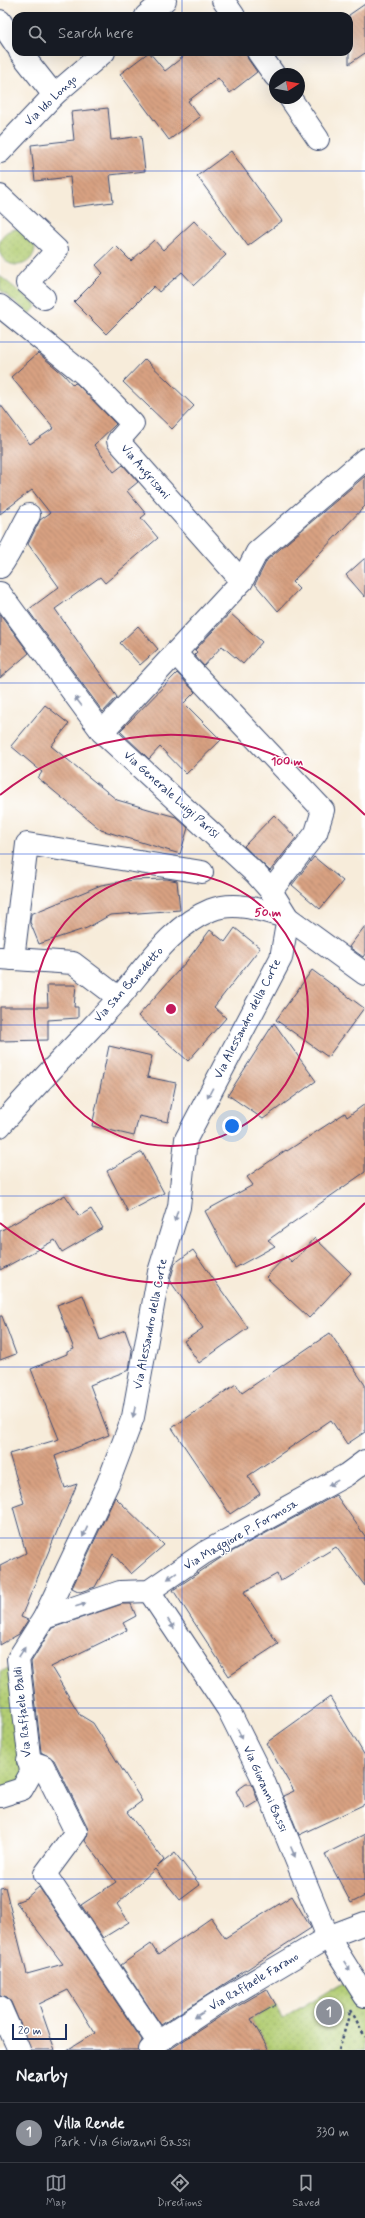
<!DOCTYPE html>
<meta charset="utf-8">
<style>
body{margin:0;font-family:Mynerve,sans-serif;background:#242831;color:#f1f3f6}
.compass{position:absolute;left:269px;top:68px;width:36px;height:36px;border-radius:50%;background:#171b24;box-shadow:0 4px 16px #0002;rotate:79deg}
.scale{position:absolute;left:12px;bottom:10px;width:55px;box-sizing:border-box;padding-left:4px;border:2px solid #1b2f5e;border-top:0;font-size:11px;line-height:14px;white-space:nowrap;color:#1b2f5e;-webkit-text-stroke:3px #fff;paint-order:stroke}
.you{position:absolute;left:232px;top:1126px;width:14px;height:14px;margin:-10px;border:3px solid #fff;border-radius:50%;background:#1a73e8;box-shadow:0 0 0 6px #1a73e833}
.badge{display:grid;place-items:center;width:26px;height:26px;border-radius:50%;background:#8c9099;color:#fff;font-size:13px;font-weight:700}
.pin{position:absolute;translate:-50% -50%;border:2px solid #fff;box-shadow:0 1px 4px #0006}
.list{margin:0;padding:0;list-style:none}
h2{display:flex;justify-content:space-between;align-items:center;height:52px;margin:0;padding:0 16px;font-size:17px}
h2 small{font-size:13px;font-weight:400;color:#9ea1a6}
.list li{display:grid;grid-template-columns:26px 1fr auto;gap:12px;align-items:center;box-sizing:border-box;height:60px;padding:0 16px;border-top:1px solid #363941}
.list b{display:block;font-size:15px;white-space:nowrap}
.list p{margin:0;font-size:13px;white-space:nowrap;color:#9ea1a6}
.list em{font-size:13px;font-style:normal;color:#9ea1a6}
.icon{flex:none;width:22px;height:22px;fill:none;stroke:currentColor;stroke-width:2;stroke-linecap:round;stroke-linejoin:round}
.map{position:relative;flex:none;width:365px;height:2050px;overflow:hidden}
.search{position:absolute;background:#171b24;box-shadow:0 4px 16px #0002;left:12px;right:12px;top:12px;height:44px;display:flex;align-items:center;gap:10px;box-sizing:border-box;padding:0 14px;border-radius:12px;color:#9ea1a6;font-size:15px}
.sheet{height:112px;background:#171b24}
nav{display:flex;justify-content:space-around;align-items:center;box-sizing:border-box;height:56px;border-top:1px solid #363941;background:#171b24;font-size:11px;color:#9ea1a6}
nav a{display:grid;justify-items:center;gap:2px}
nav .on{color:#8c9099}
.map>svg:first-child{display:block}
.green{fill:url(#green-dots);stroke:#667e68}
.building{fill:url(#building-back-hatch)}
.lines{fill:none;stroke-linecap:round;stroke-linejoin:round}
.minor-casing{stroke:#3c4b71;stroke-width:24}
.path{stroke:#3c4b71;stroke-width:2.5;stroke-dasharray:3 3;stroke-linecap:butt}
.minor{stroke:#fff;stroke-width:22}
.oneway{fill:#8d97ae}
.grid{fill:none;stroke:#1d4ed8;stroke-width:1;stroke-opacity:0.55}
.ring{fill:none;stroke:#c2185b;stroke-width:2}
.labels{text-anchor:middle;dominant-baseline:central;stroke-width:3;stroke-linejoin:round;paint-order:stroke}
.street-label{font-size:12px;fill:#1b2f5e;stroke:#fff}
.centre{fill:#c2185b;stroke:#fff;stroke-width:2}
.ring-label{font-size:12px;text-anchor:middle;font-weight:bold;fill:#c2185b;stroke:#fff;stroke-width:3;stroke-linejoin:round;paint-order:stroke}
</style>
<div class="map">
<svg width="365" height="2050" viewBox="0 0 365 2050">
<defs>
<pattern id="green-dots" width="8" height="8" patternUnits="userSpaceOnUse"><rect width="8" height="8" fill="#b2cd73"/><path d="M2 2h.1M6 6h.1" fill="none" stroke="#98b066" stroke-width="1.8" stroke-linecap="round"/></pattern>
<pattern id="building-back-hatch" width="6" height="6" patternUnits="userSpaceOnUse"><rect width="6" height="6" fill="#d8a181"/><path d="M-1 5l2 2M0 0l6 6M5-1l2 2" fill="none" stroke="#ae846d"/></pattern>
</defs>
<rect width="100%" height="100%" fill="#fff"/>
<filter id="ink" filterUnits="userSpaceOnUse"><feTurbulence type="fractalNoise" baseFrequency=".025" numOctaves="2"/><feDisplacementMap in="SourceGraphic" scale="8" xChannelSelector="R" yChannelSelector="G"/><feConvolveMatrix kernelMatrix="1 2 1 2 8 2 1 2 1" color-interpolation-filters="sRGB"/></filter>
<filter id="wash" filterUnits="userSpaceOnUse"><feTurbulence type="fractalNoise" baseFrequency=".012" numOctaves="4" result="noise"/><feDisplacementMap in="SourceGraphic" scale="16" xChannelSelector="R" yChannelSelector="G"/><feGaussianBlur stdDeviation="0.9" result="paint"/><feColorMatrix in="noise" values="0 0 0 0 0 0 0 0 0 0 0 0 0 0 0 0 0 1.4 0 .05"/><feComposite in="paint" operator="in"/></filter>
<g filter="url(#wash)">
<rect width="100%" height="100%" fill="#f7ecda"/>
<!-- green -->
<g class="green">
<circle cx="17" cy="247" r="18"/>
<polygon points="0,276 37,306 30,314 0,290"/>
<polygon points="13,1669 31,1773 0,1795 0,1671"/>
<polygon points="353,1976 365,1996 365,2050 269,2050 251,2019 276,2005 282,2019"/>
</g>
<g id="blocks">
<!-- building -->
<g class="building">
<polygon points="365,4 365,53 349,64 349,15"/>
<polygon points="149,52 165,71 189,52 246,52 248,59 257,72 230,93 218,78 188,101 200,117 169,140 120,74"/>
<polygon points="108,108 111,140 141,136 145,171 110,175 113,202 73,207 70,177 35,181 31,145 74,140 71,112"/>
<polygon points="231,151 282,221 248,246 197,176"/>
<polygon points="194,221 226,255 194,285 182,272 159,292 154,286 106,334 74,302 103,273 96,265 116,246 131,261 154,240 163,250"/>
<polygon points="38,353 63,374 73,385 75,383 77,384 116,424 94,445 114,472 123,465 138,482 127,491 146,514 141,518 158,538 105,583 100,577 55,609 117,697 103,712 28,610 59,587 28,544 40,520 50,513 32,490 0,514 0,404 30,444 54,428 11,377"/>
<polygon points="145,359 194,406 172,429 123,382"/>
<polygon points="365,476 365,506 292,582 299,589 278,611 255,584 267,560"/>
<polygon points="365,558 365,597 346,575"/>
<polygon points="230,613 262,642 243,664 222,646 204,666 194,655 197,652 195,650"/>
<polygon points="0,614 29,653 0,678"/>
<polygon points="138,626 158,649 140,665 120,643"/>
<polygon points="177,673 195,692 184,703 221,740 186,774 160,747 149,759 120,731"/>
<polygon points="45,705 69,724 51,746 117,800 176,817 188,828 180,854 101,830 38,778 42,772 11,746"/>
<polygon points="274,815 296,838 270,871 244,846"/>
<polygon points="314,857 343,881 320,909 292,885"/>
<polygon points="167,879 177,881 180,910 110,915 87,928 39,944 30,922 31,914 101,885 131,880"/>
<polygon points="365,926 365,954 363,957 349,947"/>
<polygon points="235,928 260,948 214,1007 226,1018 188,1061 138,1016 186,962 210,930 225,942"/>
<polygon points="312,970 364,1008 328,1057 276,1020"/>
<polygon points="47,985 76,985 74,1007 78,1007 78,1018 48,1020 48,1040 0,1041 0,1007 48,1007"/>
<polygon points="274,1023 316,1081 263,1119 228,1095"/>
<polygon points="109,1046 152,1056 147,1077 176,1083 168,1122 139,1116 134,1136 92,1126"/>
<polygon points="365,1104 365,1172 268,1240 275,1246 235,1268 205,1211 253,1185 247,1177 286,1150 287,1151 345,1113 347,1117"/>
<polygon points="142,1152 164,1193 128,1212 107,1171"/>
<polygon points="65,1195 79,1216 91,1209 103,1228 62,1252 55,1240 0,1270 0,1231"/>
<polygon points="315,1238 351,1273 309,1318 266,1277 286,1256 292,1263"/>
<polygon points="193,1250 248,1328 199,1363 184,1341 203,1328 170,1281 175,1263"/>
<polygon points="83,1295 100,1340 125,1330 132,1350 129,1370 90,1385 109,1435 55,1456 65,1488 77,1484 21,1617 28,1620 19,1634 0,1645 0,1566 26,1553 13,1507 24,1503 9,1454 59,1439 31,1369 67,1354 67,1352 74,1349 57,1305"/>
<polygon points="0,1316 2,1316 16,1354 0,1360"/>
<polygon points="330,1333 365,1385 365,1432 347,1444 331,1420 248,1476 260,1494 230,1514 172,1428 236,1384 242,1393"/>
<polygon points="336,1495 365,1536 365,1586 336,1547 280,1581 277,1574 244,1592 278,1644 229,1676 173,1590 222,1557"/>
<polygon points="115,1497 164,1545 131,1574 113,1554 95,1587 80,1592 72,1588"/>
<polygon points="122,1604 131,1604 136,1616 123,1623 127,1630 51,1667 80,1715 93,1723 142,1801 127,1812 164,1860 157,1867 175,1853 200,1885 180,1900 155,1869 117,1904 129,1922 103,1938 81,1905 116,1882 85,1841 88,1833 87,1826 54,1760 41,1752 31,1662 52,1628"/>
<polygon points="330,1697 365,1756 365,1804 299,1835 283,1796 294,1791 266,1743"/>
<polygon points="246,1784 252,1784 258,1801 245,1809 236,1791"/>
<polygon points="365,1834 365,1896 351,1903 325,1854"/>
<polygon points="5,1887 27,1974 63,1964 16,1902 26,1898 39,1887 142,2040 138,2050 67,2050 95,2033 68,1990 39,2004 55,2050 31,2050 11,2002 7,1997 0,1995 0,1888"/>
<polygon points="292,1896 311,1928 161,2025 121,1965 151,1944 158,1955 211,1918 225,1938"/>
<polygon points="267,1989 276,2005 251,2019 269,2050 169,2050 221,2016"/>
</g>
</g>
</g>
<g filter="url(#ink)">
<use href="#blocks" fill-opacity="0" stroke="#3c4b71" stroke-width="1"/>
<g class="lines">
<!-- minor casing -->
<g class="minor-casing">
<g id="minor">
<polyline points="223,0 234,16"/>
<polyline points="146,16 165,0"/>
<polyline points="0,21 16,45"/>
<polyline points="20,52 54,95"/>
<polyline points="258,52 275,76"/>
<polyline points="290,98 318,139"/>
<polyline points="0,152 54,95 104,52"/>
<polyline points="0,196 57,250 27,283 44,298"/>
<polyline points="0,306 85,375 133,424 118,441 242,581"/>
<path d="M 0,567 C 12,551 19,532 29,515"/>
<polyline points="0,593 102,732 256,874 271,891 288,918 365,974"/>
<polyline points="175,653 323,810 316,833 271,891"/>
<polyline points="102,732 242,581 257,552 365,459"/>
<polyline points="0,958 73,963 119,998"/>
<polyline points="13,959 27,844 202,872"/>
<path d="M 0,1126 C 38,1082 79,1042 118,999 C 145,968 171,926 211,910 C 236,900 264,911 288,918"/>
<polyline points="149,1591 228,1709 262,1777 328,1937 365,1996"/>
<polyline points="44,1618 120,1592 149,1591 204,1553 346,1475 365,1461"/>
<polyline points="28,1761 43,1766 76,1832 45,1874 158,2042"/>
<polyline points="0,1796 22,1789 31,1773 18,1659 44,1618 108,1483 133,1417 159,1272 179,1207 186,1139 281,958 288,918"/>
<polyline points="0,2007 19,2050"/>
<polyline points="150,2050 158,2042 214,2005 328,1937 365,1923"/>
</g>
</g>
<!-- path -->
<g class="path">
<polyline points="351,2010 365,2037"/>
<polyline points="339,2050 350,2012"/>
</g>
<!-- minor -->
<use href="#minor" class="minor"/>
</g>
<!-- one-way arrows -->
<defs><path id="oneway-solid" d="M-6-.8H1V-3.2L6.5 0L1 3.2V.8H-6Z"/></defs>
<g class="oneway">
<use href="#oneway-solid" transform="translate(78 701) rotate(-127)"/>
<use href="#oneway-solid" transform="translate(210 1093) rotate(118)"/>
<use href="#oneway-solid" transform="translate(176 1216) rotate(107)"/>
<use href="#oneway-solid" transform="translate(134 1412) rotate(102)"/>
<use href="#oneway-solid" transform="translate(333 1483) rotate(151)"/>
<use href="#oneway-solid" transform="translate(85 1532) rotate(115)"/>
<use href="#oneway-solid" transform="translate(172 1576) rotate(145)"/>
<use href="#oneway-solid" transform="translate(81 1605) rotate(-18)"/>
<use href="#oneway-solid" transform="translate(171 1624) rotate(56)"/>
<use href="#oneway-solid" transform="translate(22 1652) rotate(-57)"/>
<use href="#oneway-solid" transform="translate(240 1734) rotate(64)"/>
<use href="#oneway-solid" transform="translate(293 1852) rotate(67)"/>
<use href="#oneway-solid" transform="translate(347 1966) rotate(57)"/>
<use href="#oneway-solid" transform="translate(199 2015) rotate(147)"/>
</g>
</g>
<!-- grid -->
<path class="grid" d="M 182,0 L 182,16M 182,52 L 182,2050M 0,171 L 365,171M 0,342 L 365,342M 0,512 L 365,512M 0,683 L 365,683M 0,854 L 365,854M 0,1025 L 365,1025M 0,1196 L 365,1196M 0,1367 L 365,1367M 0,1538 L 365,1538M 0,1708 L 365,1708M 0,1879 L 365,1879"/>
<!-- distance rings -->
<g class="ring">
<circle cx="171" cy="1009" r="137"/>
<path d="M365 1203A274 274 0 0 1 0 1223M0 795A274 274 0 0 1 365 815"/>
</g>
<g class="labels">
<!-- street labels -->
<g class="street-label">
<text transform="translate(51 101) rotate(-44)">Via Ido Longo</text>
<text transform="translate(145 472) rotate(49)">Via Angrisani</text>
<text transform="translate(171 795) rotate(42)">Via Generale Luigi Parisi</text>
<text transform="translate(129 985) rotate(-48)">Via San Benedetto</text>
<text transform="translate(248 1019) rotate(-63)">Via Alessandro della Corte</text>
<text transform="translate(151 1324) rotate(-79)">Via Alessandro della Corte</text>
<text transform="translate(241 1535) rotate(-30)">Via Maggiore P. Formosa</text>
<text transform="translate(23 1712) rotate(-96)">Via Raffaele Baldi</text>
<text transform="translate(265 1789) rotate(66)">Via Giovanni Bassi</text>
<text transform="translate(254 1982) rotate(-31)">Via Raffaele Farano</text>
</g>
</g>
<circle cx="171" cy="1009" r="6" class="centre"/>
<g class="ring-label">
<text x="287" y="765">100 m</text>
<text x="268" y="916">50 m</text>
</g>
</svg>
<svg class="compass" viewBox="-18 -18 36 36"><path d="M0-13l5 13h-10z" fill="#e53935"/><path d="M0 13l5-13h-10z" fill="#9ea1a6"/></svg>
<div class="scale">20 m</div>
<div class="you"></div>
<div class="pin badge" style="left:329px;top:2012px">1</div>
<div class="search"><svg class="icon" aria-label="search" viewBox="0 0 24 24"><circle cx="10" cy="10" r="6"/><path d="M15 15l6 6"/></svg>Search here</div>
</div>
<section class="sheet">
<h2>Nearby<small></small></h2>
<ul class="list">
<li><span class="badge">1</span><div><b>Villa Rende</b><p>Park · Via Giovanni Bassi</p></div><em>330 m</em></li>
</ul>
</section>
<nav>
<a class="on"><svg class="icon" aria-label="map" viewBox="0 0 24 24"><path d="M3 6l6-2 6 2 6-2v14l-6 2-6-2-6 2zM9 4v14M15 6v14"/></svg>Map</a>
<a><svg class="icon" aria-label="directions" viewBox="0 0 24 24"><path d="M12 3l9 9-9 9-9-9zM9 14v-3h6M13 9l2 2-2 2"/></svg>Directions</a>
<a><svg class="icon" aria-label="saved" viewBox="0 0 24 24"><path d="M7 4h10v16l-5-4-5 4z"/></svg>Saved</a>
</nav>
